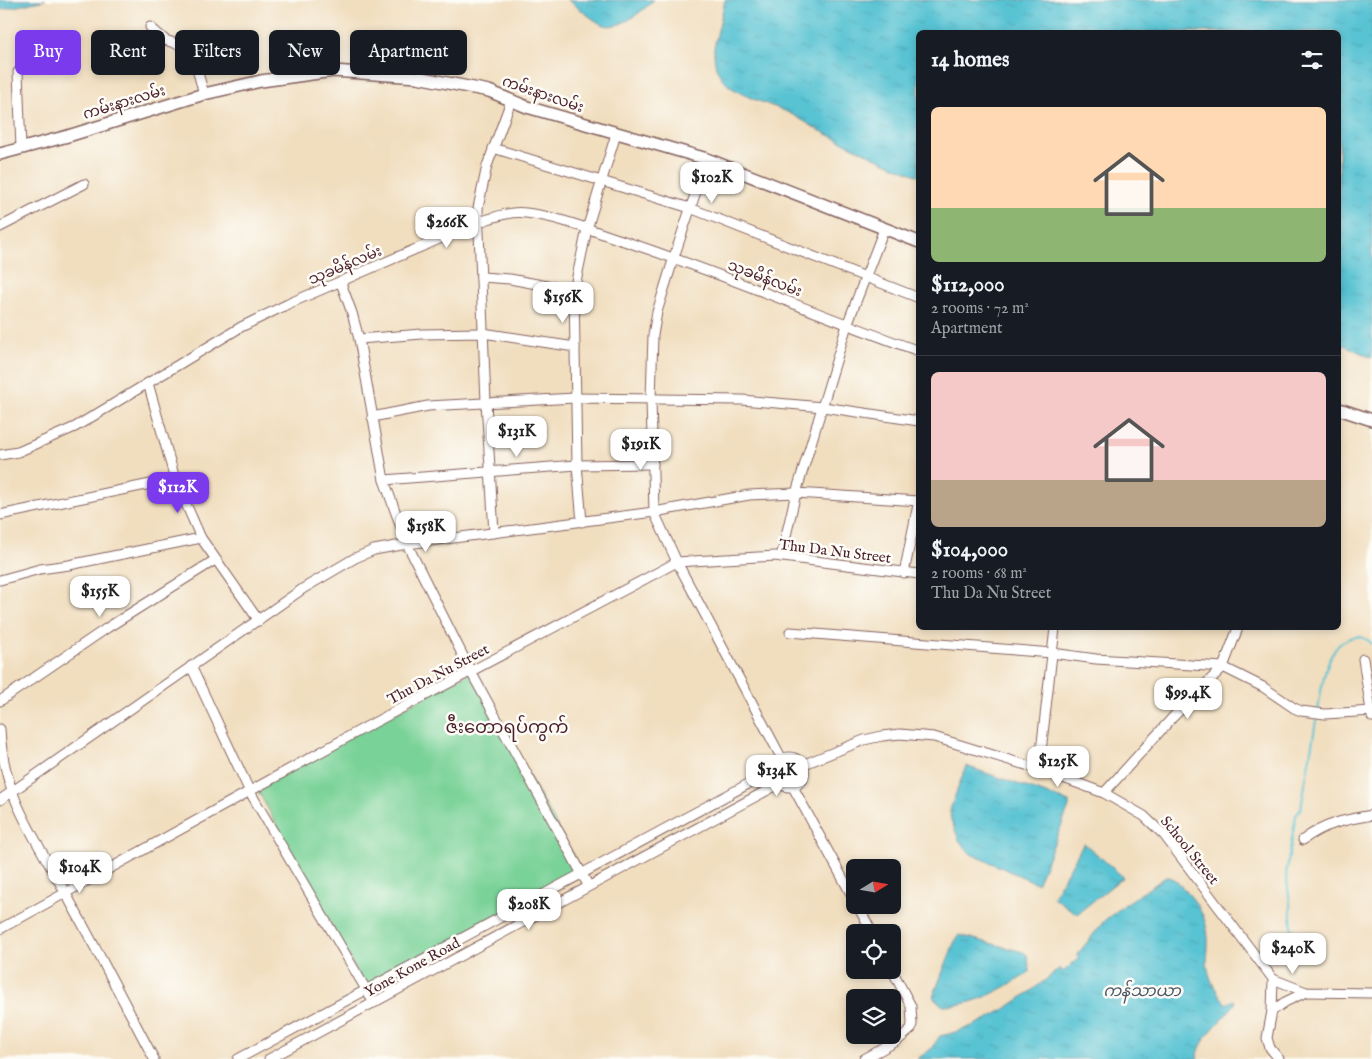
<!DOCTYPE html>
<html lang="en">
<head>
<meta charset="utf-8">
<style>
	:root { --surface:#171b24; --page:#242831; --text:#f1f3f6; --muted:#9ea1a6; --line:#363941; --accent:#7c3aed }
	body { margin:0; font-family:"IM FELL English","Noto Sans Myanmar",serif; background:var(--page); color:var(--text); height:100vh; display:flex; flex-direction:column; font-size:19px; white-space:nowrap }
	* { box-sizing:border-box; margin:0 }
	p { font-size:16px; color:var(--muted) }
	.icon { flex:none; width:28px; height:28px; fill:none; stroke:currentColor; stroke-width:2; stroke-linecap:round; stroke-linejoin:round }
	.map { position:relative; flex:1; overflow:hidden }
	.panel { position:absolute; left:916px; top:30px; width:425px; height:600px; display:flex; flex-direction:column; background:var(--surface); border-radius:8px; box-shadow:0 2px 8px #0003 }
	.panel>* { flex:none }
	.top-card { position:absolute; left:15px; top:30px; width:475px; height:45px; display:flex; gap:10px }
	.needle { width:32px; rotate:79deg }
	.tools { position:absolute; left:846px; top:859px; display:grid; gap:10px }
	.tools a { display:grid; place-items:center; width:55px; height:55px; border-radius:8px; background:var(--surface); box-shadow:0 2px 8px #0003; font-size:25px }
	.price { position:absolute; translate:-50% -42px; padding:0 11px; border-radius:10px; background:#fff; color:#222; font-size:16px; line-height:32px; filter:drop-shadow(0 1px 2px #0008) }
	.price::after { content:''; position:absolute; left:50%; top:30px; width:15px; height:11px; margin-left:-8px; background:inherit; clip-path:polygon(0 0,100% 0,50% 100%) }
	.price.selected { background:var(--accent); color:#fff }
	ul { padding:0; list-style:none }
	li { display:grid; align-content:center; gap:10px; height:265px; padding:0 15px }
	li+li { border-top:1px solid var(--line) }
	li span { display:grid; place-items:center; height:155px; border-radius:8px; color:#555 }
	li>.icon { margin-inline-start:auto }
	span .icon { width:90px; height:90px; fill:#fffc; stroke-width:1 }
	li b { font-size:21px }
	h2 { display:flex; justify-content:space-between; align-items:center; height:60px; padding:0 15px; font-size:21px }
	.pill { padding:0 18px; border-radius:8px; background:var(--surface); box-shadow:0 2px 8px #0003; font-size:18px; line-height:45px }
	.pill.selected { background:var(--accent); color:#fff }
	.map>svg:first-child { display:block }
	.green { fill:#79d297; stroke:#627861 }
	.water { fill:url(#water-ripples); stroke:#51717f }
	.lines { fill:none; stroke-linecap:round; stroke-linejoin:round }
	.stream { stroke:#58c3d3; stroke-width:2 }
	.minor-casing { stroke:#84625f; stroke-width:11 }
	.major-casing { stroke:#84625f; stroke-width:14 }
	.minor { stroke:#fff; stroke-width:9 }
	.major { stroke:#fff; stroke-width:11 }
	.labels { text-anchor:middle; stroke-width:5; stroke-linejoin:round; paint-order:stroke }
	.street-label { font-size:15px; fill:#4a1f2b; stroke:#fdfcf7 }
	.water-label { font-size:16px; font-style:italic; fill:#4f5866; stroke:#fdfcf7 }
	.quarter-label { font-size:18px; fill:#4a1f2b; stroke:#fdfcf7 }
</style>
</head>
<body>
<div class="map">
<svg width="1372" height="1059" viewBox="0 0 1372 1059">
	<defs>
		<pattern id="water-ripples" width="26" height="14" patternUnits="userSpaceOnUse" patternTransform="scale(1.25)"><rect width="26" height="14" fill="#58c3d3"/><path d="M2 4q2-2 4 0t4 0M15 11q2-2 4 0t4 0" fill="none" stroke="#4ea7b5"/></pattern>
	</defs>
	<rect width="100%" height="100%" fill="#fdfcf7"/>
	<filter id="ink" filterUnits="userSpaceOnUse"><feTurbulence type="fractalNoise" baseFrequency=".02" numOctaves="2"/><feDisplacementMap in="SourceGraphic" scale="10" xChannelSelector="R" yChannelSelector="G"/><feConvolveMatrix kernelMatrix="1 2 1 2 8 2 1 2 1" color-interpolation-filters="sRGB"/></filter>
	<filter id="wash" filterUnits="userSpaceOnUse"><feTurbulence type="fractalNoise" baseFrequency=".0096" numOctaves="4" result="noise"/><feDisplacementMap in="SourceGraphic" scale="20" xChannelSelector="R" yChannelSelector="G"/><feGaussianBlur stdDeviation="1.12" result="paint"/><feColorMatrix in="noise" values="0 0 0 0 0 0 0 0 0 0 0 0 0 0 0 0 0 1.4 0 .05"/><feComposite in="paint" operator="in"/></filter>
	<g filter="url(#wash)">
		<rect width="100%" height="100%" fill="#f1debf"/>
		<path class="green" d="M471,672L583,873L367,990L256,787Z"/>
		<g class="water">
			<path d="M0,0H45L0,10Z"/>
			<path d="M568,0H654C642,11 619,32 601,24C590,18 578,7 568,0Z"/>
			<path d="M725,0H1372V358L1344,345L1339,352V32H919V176C885,163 853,147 821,131C811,126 801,119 791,114C772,104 741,98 726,83C716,73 714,62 714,48Z"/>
			<path d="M966,766L1069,802V807L1038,882L1036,883L971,854L959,840L951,820L950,810Z"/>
			<path d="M1084,843L1123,877L1077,914L1053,897Z"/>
			<path d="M1166,877C1174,877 1179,884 1185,890C1200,906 1209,922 1208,946C1208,953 1206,962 1208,969C1210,982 1218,993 1226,1004L1234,1000L1235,1003C1222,1023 1201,1034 1197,1059H917L930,1050L940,1036C985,1027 1025,997 1060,968L1063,972L1079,958L1077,955L1105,920L1127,903Z"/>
			<path d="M959,935L1023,952L1027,955L1030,971L1026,975C998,991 977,1005 943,1006L933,997L954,943Z"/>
		</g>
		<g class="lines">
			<g class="stream">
				<path d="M1318,711C1320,695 1324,671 1331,656C1339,640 1358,629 1372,644"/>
				<path d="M1271,955L1288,952L1293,942L1290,902L1286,874L1296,815L1301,808L1317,715"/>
			</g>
		</g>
	</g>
	<g filter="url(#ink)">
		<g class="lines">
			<defs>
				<g id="minor">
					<path d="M150,27L165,40L186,47L193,55L204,94"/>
					<path d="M18,72L21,149"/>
					<path d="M493,148L690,208L919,298"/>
					<path d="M707,159L674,257L657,312L653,335L651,399L654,512L677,562L782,759"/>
					<path d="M0,227L84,184"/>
					<path d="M481,277L510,279L574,291"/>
					<path d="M341,283L352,313L359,339L384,480L407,544L471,672L588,885"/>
					<path d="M359,339L422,334L483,333L575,347"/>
					<path d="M148,383L175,479L201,538L259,621"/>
					<path d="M372,417L428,406L575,398L742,400L823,407L919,421"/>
					<path d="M0,455L18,452L75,427L241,327L290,303L479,222C495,217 509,211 526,213C560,217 593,231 624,241C724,274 820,316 919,351"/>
					<path d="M384,480L577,465L653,464"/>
					<path d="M0,515L175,479"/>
					<path d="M582,522L577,465L574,291L587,229L616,134"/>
					<path d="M494,533L486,402L478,208L487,166L511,101"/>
					<path d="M781,557L796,493L847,325L884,229"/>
					<path d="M904,573L919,500"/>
					<path d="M0,580L40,569L69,565L201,538"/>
					<path d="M790,632L1052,653L1096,659L1223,667L1263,687L1294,708L1301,711L1325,714L1372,711"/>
					<path d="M1363,659L1372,717"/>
					<path d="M191,666L250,792L374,1003"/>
					<path d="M0,701L107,628L215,560"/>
					<path d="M0,729C3,797 35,837 66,894C96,948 125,1004 154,1059"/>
					<circle cx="789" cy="772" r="15"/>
					<path d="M802,765L864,740L882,736L900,734L934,737L1039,769L1104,793L1144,816L1164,835L1273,979L1272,1011L1267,1038L1270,1048L1279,1059"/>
					<path d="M1039,769L1055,628"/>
					<path d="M793,787L855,901"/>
					<path d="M1104,793L1173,717L1223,667L1238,628"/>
					<path d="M0,800L304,588L355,558L374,550L407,544L654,512L749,495L796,493L919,501"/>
					<path d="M1303,840C1323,824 1348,819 1372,815"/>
					<path d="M857,905L872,932"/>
					<path d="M0,929L366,727L677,562L775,556L919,574"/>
					<path d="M1273,979L1306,992L1372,993"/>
					<path d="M1272,1011L1285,1002L1306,992"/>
					<path d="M238,1059L774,770"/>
					<path d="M269,1059L779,784"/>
					<path d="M864,1059L897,1041L911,1029L912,1024L911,1006L892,970"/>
				</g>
				<g id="major">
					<path d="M0,154L68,136L204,94L261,81L333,71L417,77L489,91L527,107L707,159L919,242"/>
					<path d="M1339,409L1372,420"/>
				</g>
			</defs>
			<use href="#minor" class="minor-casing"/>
			<use href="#major" class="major-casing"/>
			<use href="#minor" class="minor"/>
			<use href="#major" class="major"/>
		</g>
	</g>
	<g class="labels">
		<g class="street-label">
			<text transform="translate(543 94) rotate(19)" y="5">ကမ်းနားလမ်း</text>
			<text transform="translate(124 102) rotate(-17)" y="5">ကမ်းနားလမ်း</text>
			<text transform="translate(345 265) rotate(-23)" y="5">သုခမိန်လမ်း</text>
			<text transform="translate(765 278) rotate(21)" y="5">သုခမိန်လမ်း</text>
			<text transform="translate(835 551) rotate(7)" y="5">Thu Da Nu Street</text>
			<text transform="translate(438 674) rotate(-28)" y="5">Thu Da Nu Street</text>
			<text transform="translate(1190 850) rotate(51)" y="5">School Street</text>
			<text transform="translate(412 967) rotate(-29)" y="5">Yone Kone Road</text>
		</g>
		<g class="water-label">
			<text x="1142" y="996">ကန်သာယာ</text>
		</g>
		<g class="quarter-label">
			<text x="507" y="733">ဇီးတောရပ်ကွက်</text>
		</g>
	</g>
</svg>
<div class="tools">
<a><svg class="needle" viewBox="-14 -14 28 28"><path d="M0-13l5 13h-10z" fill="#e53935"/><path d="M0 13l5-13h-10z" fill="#9ea1a6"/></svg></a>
<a><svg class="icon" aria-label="locate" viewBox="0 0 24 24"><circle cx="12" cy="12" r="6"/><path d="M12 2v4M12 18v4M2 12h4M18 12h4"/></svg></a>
<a><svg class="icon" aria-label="layers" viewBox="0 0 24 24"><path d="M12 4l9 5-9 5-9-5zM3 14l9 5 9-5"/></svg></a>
</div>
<b class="price" style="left:712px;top:204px">$102K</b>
<b class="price" style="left:447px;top:249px">$266K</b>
<b class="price" style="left:563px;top:324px">$156K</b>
<b class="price" style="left:517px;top:458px">$131K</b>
<b class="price" style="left:641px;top:471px">$191K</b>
<b class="price selected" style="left:178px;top:514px">$112K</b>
<b class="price" style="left:426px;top:553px">$158K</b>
<b class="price" style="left:100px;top:618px">$155K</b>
<b class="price" style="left:1188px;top:720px">$99.4K</b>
<b class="price" style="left:1058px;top:788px">$125K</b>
<b class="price" style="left:777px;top:797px">$134K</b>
<b class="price" style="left:80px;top:894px">$104K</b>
<b class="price" style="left:529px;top:931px">$208K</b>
<b class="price" style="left:1293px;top:975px">$240K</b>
<div class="top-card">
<a class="pill selected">Buy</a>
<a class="pill">Rent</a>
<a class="pill">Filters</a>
<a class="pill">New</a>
<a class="pill">Apartment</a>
</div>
<section class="panel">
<h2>14 homes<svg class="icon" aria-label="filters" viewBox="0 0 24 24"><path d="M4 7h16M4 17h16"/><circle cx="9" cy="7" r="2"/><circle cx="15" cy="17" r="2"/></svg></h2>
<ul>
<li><span style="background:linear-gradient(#ffd9b3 65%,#8fb573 0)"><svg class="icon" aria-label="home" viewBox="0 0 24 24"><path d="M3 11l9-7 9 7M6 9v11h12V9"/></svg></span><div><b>$112,000</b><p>2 rooms · 72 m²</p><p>Apartment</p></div></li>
<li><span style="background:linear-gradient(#f6c9c9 70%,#b9a48a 0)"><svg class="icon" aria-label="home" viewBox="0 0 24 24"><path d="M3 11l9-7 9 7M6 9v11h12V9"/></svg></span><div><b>$104,000</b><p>2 rooms · 68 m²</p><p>Thu Da Nu Street</p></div></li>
</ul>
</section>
</div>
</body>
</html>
